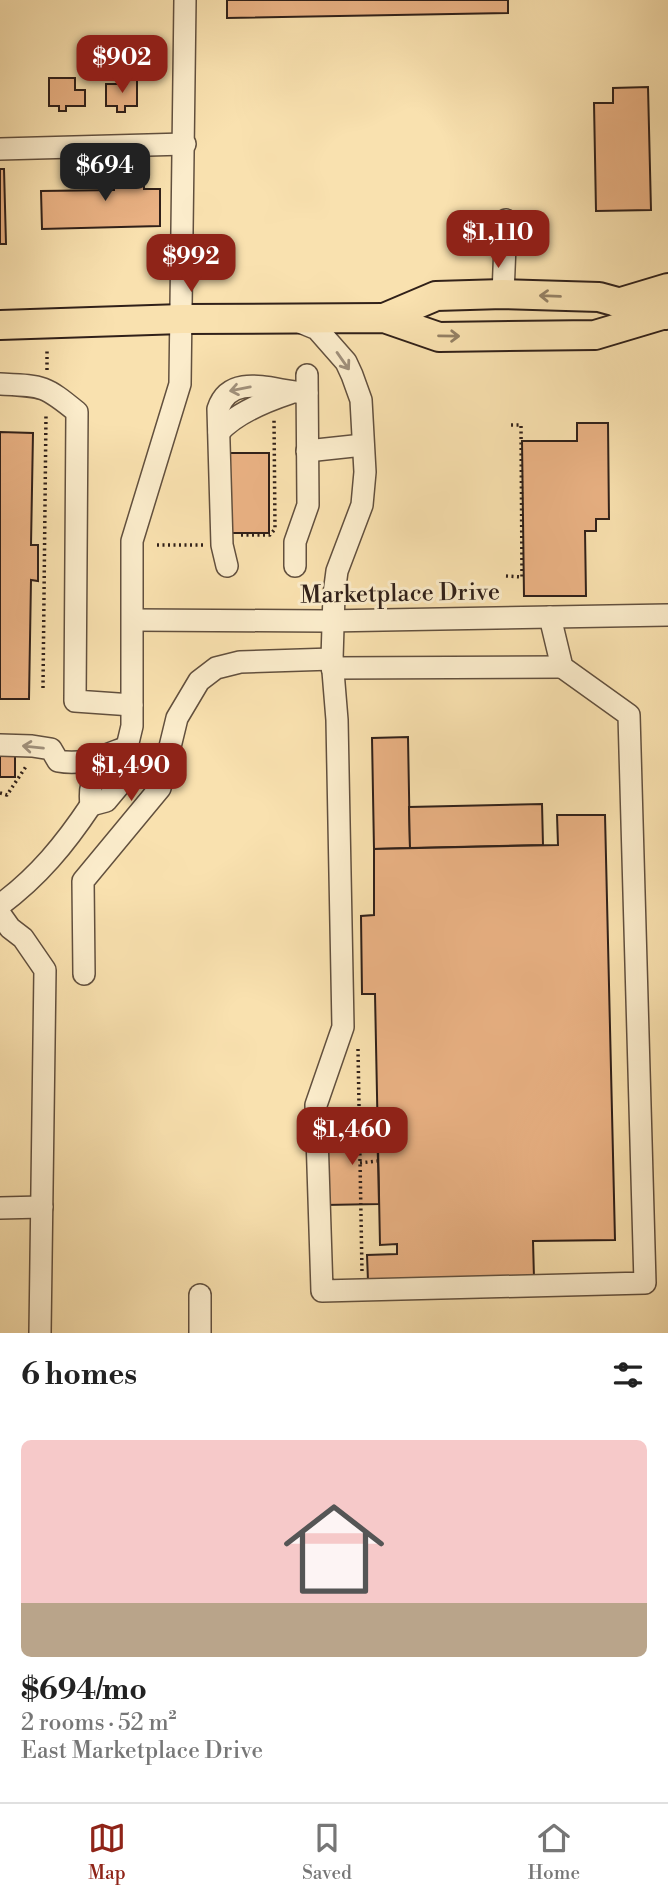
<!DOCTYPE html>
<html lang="en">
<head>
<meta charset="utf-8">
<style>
	:root { --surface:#fff; --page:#f2f2f2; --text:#222; --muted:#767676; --line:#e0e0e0; --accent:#8f2418 }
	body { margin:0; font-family:"Libre Bodoni",serif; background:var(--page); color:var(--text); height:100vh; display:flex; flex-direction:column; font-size:26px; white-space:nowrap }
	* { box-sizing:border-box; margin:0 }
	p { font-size:23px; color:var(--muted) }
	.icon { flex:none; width:38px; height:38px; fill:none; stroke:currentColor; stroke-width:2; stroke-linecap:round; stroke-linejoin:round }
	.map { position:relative; height:1333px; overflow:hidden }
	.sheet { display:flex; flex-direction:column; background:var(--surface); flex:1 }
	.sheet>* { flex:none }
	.price { position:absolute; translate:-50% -60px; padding:0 16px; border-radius:14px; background:var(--accent); color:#fff; font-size:23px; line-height:46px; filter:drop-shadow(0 2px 4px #0008) }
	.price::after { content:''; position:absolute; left:50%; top:42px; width:21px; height:16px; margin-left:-10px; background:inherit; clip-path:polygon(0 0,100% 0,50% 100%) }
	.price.on { background:#222; color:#fff }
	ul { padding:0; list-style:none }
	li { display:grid; align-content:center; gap:14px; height:371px; padding:0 21px }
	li+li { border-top:2px solid var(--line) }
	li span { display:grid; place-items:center; height:217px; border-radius:10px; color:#555 }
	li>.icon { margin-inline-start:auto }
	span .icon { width:126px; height:126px; fill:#fffc; stroke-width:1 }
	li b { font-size:30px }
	h2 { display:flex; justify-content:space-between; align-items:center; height:84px; padding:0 21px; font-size:30px }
	.menu { display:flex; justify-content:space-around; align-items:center; height:98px; border-top:2px solid var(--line); background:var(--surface); font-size:19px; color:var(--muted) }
	.menu a { display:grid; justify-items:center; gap:4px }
	.menu .on { color:var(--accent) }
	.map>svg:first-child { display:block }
	.building { fill:#eab284; stroke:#302019; stroke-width:2 }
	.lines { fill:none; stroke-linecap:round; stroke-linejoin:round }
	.minor-casing { stroke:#62503e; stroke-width:24 }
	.major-casing { stroke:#302019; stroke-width:32 }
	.path { stroke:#302019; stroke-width:3.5; stroke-dasharray:2 3.5; stroke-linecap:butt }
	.minor { stroke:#fbeccb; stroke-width:21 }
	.major { stroke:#f9e1af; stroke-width:28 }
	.oneway { stroke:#948064 }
	.oneway2 { stroke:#a0907b }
	.labels { text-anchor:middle; stroke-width:6; stroke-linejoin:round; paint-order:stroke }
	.street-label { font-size:24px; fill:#302019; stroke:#fbeccb }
</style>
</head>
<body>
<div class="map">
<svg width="668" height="1333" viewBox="0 0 668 1333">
	<rect width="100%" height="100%" fill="#f9e1af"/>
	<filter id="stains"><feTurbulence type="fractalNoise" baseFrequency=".00286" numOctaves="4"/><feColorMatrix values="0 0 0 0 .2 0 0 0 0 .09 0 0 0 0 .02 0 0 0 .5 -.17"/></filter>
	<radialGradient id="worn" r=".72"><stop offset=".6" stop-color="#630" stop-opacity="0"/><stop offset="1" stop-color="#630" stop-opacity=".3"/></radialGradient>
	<g class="building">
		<path d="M227,0H508V13L227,18Z"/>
		<path d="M82,47H94L95,69H82Z"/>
		<path d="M49,78H75V90H85V106H66V111H59V106H49Z"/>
		<path d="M127,80H137V106H125V112H117V106H106V84H127Z"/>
		<path d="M648,87L651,210L596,211L594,103H613V88Z"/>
		<path d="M143,158L144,189H160V226L42,229L41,191L114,190L113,159Z"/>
		<path d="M0,169H4L6,244H0Z"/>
		<path d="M577,423H608L609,519H596V531H585L586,596H524L522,441H577Z"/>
		<path d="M0,432L33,433L31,545H38V581L31,580L29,699H0Z"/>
		<path d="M224,453H269V533H227Z"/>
		<path d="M408,737L410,848L374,849L372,738Z"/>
		<rect x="0" y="755" width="15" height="22"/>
		<path d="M542,804L543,845L410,848L409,807Z"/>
		<path d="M557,815H605L615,1240L533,1241L534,1278L368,1281L367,1255L397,1254V1244L380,1245L375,994H362L361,916L374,915V849L558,845Z"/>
		<path d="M362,1121H377L379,1204L325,1205L323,1134L363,1133Z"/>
	</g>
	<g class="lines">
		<defs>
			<g id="minor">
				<path d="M0,149L185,144"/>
				<path d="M503,294L506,220"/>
				<path d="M295,320L317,329L346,362L352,375L361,400L365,472L362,505L337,571L334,594L332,659L337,720L343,1027L316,1105L322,1291L645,1283L629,715L562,667L550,617"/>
				<path d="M0,384C43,386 44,385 77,412L75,701L132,705"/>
				<path d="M219,432C236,413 266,401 290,393"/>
				<path d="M307,451L363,445"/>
				<path d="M227,566L222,545L218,409C231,370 277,393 307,393"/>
				<path d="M295,566V542L308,505L307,375"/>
				<path d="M134,620L327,621L668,615"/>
				<path d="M332,668L562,667"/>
				<path d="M0,745L32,746L51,749L58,761C84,766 103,756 127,747"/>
				<path d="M91,805L106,801L121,783L119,765L127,747L132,726V541L180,384L185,0"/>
				<path d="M91,805C88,780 95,772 119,765"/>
				<path d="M0,905C38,877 65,844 91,805"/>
				<path d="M0,914L10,928L23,938L45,970L40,1333"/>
				<path d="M84,974L83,881L160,788L177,718L199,681L216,668L240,662L332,659"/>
				<path d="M0,1208L42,1207"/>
				<path d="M200,1333V1295"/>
			</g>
			<g id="major">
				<path d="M618,303L668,288"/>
				<path d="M384,318L436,296L503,294L599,297L665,315"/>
				<path d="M0,325L182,319L384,318L439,337L595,335L662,315"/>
			</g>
		</defs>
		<use href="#minor" class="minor-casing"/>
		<use href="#major" class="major-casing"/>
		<g class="path">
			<path d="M47,370V348"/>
			<path d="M241,535H270L275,529L274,419"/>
			<path d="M157,545H203"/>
			<path d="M506,576L522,577L521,425H511"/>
			<path d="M43,688L46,414"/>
			<path d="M0,793L7,795L27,765"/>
			<path d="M358,1049L362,1272"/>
			<path d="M360,1163L377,1161"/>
		</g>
		<use href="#minor" class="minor"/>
		<use href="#major" class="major"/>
	</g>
	<defs><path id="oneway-shaft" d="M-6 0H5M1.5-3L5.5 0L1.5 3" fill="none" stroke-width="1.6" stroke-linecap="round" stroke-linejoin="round" transform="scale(1.75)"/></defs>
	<g class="oneway">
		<use href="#oneway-shaft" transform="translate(550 296) rotate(-178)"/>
		<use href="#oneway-shaft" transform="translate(449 336) rotate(1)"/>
	</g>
	<g class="oneway2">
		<use href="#oneway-shaft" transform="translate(343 361) rotate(55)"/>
		<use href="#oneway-shaft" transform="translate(240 389) rotate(169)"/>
		<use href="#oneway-shaft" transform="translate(33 747) rotate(-174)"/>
	</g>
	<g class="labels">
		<g class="street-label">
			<text transform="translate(400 593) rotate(-1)" y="8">Marketplace Drive</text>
		</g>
	</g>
	<rect width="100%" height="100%" filter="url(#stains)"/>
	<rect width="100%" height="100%" fill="url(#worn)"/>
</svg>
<b class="price" style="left:122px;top:95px">$902</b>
<b class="price on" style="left:105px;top:203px">$694</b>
<b class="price" style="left:498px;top:270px">$1,110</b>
<b class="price" style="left:191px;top:294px">$992</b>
<b class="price" style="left:131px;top:803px">$1,490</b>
<b class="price" style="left:352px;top:1167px">$1,460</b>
</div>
<section class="sheet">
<h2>6 homes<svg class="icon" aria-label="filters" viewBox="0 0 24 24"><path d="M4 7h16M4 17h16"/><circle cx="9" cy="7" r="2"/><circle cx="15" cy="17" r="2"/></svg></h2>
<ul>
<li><span style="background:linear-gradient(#f6c9c9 75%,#b9a48a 0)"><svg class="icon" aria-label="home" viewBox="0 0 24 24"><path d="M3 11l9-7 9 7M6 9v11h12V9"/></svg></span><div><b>$694/mo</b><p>2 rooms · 52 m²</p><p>East Marketplace Drive</p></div></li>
</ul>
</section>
<nav class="menu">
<a class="on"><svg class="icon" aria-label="map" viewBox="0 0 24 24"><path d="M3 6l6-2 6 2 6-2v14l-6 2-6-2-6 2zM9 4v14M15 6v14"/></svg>Map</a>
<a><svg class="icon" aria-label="saved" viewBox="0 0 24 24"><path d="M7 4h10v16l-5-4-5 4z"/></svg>Saved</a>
<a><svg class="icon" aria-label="home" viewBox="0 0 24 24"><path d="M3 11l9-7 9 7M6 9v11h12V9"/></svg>Home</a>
</nav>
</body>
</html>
